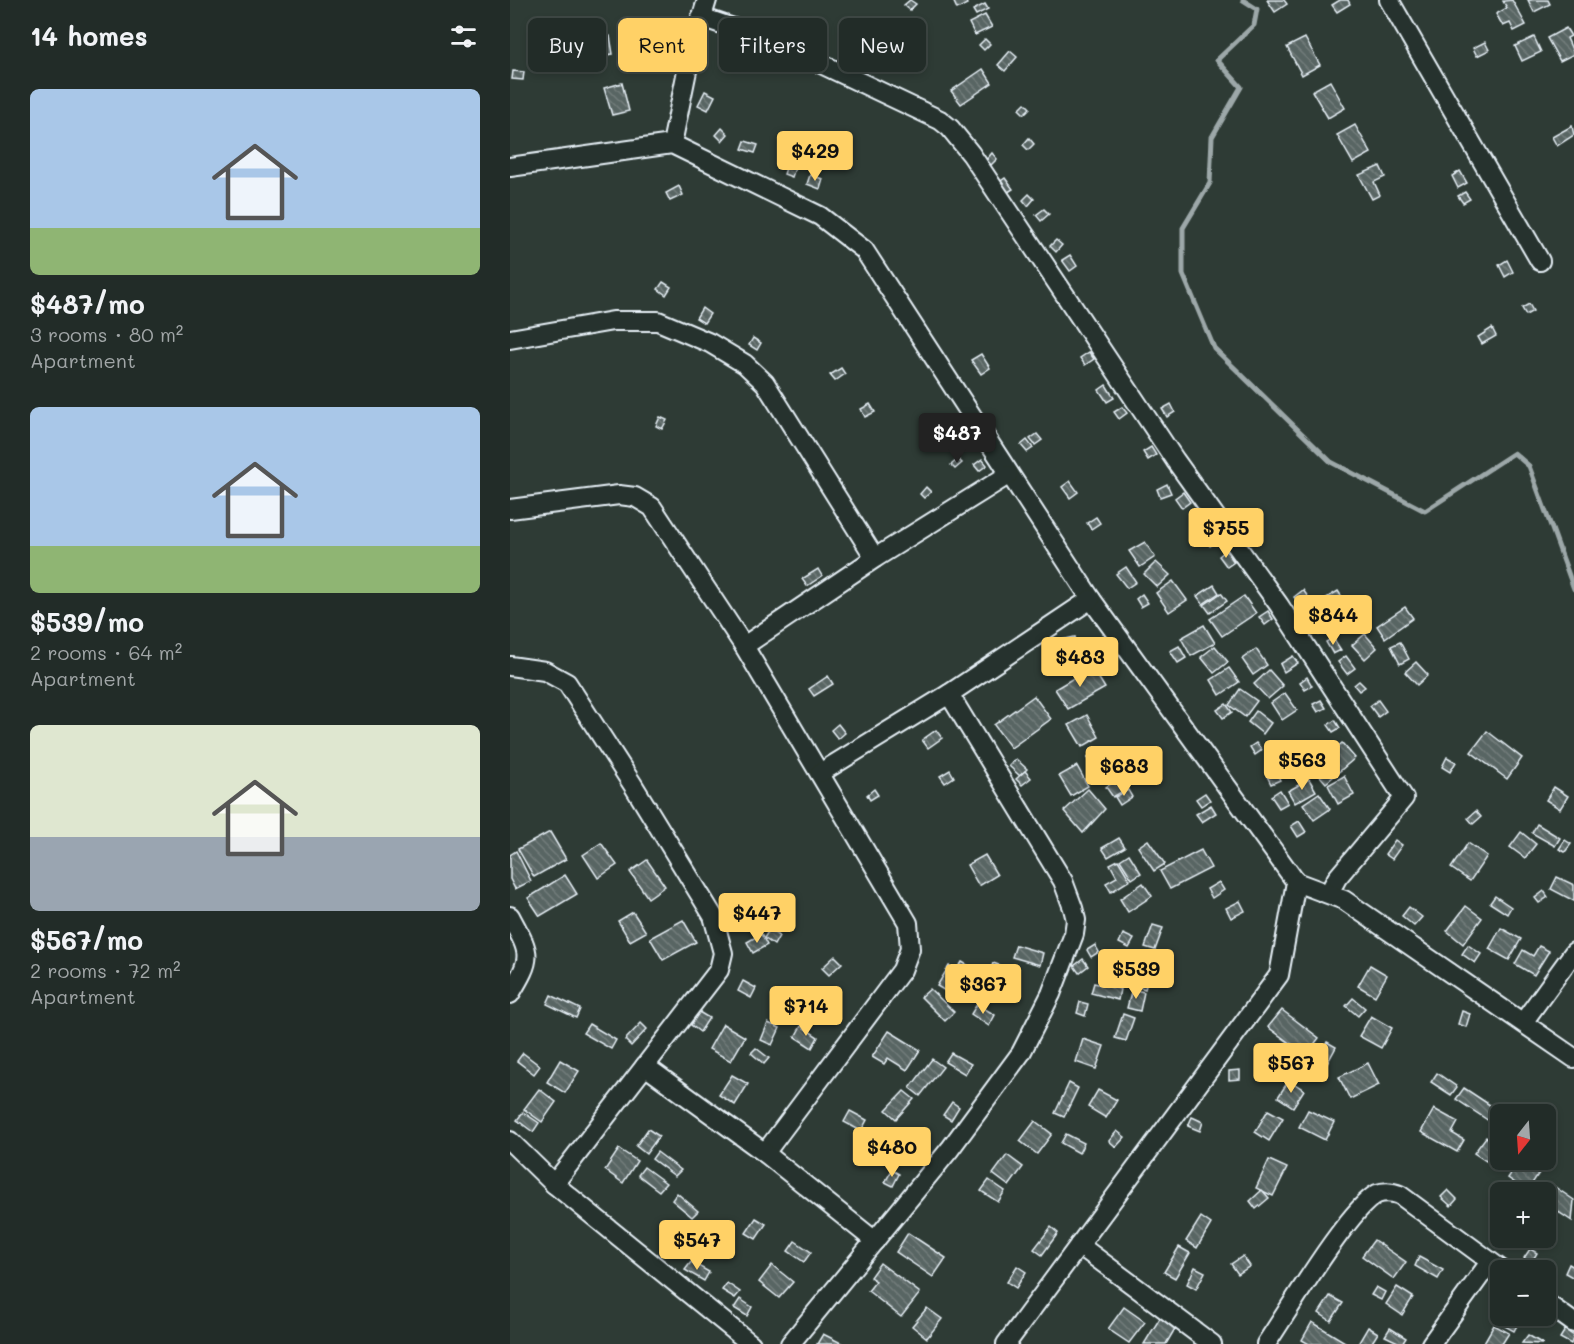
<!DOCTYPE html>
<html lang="en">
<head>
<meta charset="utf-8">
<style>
	:root { --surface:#222c28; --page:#2e3834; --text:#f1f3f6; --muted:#a2a7a8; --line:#3f4845; --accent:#ffd166 }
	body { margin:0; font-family:Mali,sans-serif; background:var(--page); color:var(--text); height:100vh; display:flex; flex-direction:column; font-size:22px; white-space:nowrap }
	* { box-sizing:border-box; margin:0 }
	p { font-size:20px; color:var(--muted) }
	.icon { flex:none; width:33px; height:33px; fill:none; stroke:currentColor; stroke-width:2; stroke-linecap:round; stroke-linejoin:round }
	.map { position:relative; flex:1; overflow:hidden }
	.sheet { display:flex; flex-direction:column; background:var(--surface); width:510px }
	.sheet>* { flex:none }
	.banner { position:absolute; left:18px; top:18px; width:570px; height:54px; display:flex; gap:12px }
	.needle { width:39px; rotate:197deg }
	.controls { position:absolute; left:980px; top:1104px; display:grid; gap:12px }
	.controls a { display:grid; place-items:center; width:66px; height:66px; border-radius:9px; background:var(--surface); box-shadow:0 3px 9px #0003,0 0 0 2px var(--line); font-size:30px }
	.price { position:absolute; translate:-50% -51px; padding:0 14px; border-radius:6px; background:var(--accent); color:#111; font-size:20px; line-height:39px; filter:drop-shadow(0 2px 3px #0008) }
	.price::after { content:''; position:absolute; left:50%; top:36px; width:18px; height:14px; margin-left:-9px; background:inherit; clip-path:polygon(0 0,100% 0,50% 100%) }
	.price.current { background:#222; color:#fff }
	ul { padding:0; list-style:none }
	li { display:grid; align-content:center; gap:12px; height:318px; padding:0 30px }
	li span { display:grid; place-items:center; height:186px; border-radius:9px; color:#555 }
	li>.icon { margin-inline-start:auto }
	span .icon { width:108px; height:108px; fill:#fffc; stroke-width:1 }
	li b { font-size:26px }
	h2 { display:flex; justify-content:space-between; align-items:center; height:72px; padding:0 30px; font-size:26px }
	.tag { padding:0 21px; border-radius:9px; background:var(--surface); box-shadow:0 3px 9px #0003,0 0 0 2px var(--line); font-size:21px; line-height:54px }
	.tag.current { background:var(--accent); color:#111 }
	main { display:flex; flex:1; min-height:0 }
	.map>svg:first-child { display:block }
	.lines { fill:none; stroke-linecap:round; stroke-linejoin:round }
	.stream { stroke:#9da8a9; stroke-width:5 }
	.building { fill:url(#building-back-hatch); stroke:#e8f1f8; stroke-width:1.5 }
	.minor-casing { stroke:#e8f1f8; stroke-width:22 }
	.minor { stroke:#26332d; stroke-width:18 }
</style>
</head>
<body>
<main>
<section class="sheet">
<h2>14 homes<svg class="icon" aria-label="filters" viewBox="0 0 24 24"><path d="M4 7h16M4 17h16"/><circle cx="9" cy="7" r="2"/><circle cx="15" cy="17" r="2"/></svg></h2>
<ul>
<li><span style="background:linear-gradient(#a9c7e8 75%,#8fb573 0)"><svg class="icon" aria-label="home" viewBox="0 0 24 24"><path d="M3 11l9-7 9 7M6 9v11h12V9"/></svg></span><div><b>$487/mo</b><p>3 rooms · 80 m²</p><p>Apartment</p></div></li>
<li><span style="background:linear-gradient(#a9c7e8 75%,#8fb573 0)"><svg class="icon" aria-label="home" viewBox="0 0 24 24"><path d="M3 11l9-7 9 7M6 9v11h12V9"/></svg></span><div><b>$539/mo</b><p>2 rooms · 64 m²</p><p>Apartment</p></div></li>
<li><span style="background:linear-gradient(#dfe7d0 60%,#9aa5b1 0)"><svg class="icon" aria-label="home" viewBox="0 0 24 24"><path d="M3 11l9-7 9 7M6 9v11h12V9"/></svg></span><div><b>$567/mo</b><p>2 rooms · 72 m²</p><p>Apartment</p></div></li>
</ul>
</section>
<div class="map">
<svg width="1064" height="1344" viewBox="0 0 1064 1344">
	<defs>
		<pattern id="building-back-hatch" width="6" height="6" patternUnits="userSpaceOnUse" patternTransform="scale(1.5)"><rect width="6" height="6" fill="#596563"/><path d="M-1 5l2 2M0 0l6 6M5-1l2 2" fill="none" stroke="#717c7a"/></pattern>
	</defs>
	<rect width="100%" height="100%" fill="#2e3b35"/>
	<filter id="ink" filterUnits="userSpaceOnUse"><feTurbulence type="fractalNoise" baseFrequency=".0167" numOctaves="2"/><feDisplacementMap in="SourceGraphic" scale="12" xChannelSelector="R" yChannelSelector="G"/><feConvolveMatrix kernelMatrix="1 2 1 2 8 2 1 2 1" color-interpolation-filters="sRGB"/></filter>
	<g filter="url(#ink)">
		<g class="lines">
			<path class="stream" d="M733,0L747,9L744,25L707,60L731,87L702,137L700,183L673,228V274L704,348L821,462L915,511L1004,453L1019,466L1064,589"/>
		</g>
		<g class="building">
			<path d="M400,0L406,4L400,10L394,5Z"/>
			<path d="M443,0H455L457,4L447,9Z"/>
			<path d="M757,0H774L777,4L765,12Z"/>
			<path d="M830,0H838L840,4L827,12L822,5Z"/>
			<path d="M1002,0L1016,25L1004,31L1000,23L993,26L986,14L997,8L993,1Z"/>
			<path d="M1018,0H1038L1040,4L1024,12Z"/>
			<path d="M475,4L478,9L466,15L463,10Z"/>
			<path d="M475,15L482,27L465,35L459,23Z"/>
			<path d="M1056,28L1061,36L1057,38L1064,54L1050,61L1037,38Z"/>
			<path d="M100,36L103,54L87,56L84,38Z"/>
			<path d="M1024,37L1031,52L1012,61L1005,46Z"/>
			<path d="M139,38L148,39L147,47L138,46Z"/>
			<path d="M795,38L810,65L792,75L777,47Z"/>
			<path d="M475,39L480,44L474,50L469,45Z"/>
			<path d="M235,42L243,44L240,54L232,52Z"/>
			<path d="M975,42L979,50L967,56L963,48Z"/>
			<path d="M500,51L507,57L495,71L488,65Z"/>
			<path d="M473,69L482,83L451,104L441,91Z"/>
			<path d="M3,71L14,72L13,80L2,79Z"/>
			<path d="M820,81L835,108L818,118L802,91Z"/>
			<path d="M112,83L119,111L102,115L94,88Z"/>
			<path d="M195,91L205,96L198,110L188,105Z"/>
			<path d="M515,103L520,108L514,114L509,109Z"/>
			<path d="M845,125L861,153L843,163L827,135Z"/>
			<path d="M1062,126L1064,135L1047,146L1042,137Z"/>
			<path d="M212,128L218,134L212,141L206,135Z"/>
			<path d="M519,138L524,144L518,150L513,145Z"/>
			<path d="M235,141L248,145L245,153L232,149Z"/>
			<path d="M482,153L487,159L481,165L476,160Z"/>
			<path d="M277,165L285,168L282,177L274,174Z"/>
			<path d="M870,166L875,177L864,182L870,195L862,199L849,175Z"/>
			<path d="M950,171L957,183L948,188L942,176Z"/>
			<path d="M300,175L313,179L310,189L297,184Z"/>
			<path d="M495,178L503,189L495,194L488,183Z"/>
			<path d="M169,186L173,195L160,201L156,193Z"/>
			<path d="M955,192L960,199L953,203L948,196Z"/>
			<path d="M519,194L524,199L518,206L513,200Z"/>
			<path d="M534,209L539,214L531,221L526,215Z"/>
			<path d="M546,240L552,245L546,252L540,246Z"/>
			<path d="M560,255L567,266L560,271L552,260Z"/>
			<path d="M997,260L1003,272L995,277L989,265Z"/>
			<path d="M153,282L161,287L156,295L148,289Z"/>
			<path d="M1019,304L1023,311L1016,315L1012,308Z"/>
			<path d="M192,308L200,314L194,323L186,318Z"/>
			<path d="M982,328L986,336L972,344L968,337Z"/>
			<path d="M243,338L251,343L247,350L239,345Z"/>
			<path d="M579,352L584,359L575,365L570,358Z"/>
			<path d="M471,354L480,368L471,374L461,360Z"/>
			<path d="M331,368L335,374L325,381L320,375Z"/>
			<path d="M596,385L604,398L597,402L589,390Z"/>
			<path d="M360,404L365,412L355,417L351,409Z"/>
			<path d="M661,404L665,412L657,417L652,409Z"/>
			<path d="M612,407L617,413L609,419L604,412Z"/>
			<path d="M150,417L157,420L152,429L146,426Z"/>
			<path d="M527,434L532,440L525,445L520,439Z"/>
			<path d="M517,440L523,448L517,452L511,445Z"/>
			<path d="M641,447L646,455L638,460L633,452Z"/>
			<path d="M448,459L452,463L445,469L441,465Z"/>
			<path d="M472,459L477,465L469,471L464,465Z"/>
			<path d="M560,481L568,492L560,498L552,487Z"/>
			<path d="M657,484L661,493L650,497L647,489Z"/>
			<path d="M416,487L421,492L414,498L410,494Z"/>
			<path d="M673,492L680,502L672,508L665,498Z"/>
			<path d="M586,517L590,523L581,529L577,523Z"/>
			<path d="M694,521L698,526L690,532L686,527Z"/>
			<path d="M700,529L708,541L700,546L692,534Z"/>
			<path d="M635,542L645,557L630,567L619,551Z"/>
			<path d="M716,550L724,562L717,567L709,556Z"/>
			<path d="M646,562L660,575L647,587L634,574Z"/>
			<path d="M616,567L626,582L617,588L606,574Z"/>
			<path d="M308,569L312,576L297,586L292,579Z"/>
			<path d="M663,581L677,600L659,612L646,593Z"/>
			<path d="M704,585L709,593L693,604L687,596Z"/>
			<path d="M793,590L798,597L790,604L784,597Z"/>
			<path d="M828,591L840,609L817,623L805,605Z"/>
			<path d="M711,593L717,601L700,613L694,605Z"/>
			<path d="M632,594L638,603L631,607L626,599Z"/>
			<path d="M734,596L746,613L712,636L700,619Z"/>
			<path d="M895,607L903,618L875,638L867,626Z"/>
			<path d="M758,611L763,619L755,625L749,617Z"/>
			<path d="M807,617L816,629L809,635L799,622Z"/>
			<path d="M694,625L705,643L681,656L671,638Z"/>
			<path d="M855,634L867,648L855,659L842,645Z"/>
			<path d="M565,637L567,647L553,649L551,640Z"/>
			<path d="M823,638L831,650L823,654L816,642Z"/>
			<path d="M890,642L899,659L890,664L881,646Z"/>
			<path d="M669,646L676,658L668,663L660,651Z"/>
			<path d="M705,646L718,662L704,673L691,657Z"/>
			<path d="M746,649L757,665L743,675L732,659Z"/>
			<path d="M783,656L788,663L774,672L770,664Z"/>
			<path d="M836,656L845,668L837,674L828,662Z"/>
			<path d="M906,662L918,675L907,685L895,672Z"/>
			<path d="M582,667L595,688L558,709L545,689Z"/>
			<path d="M719,668L729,682L710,695L701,680Z"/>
			<path d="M759,670L773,686L758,699L744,684Z"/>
			<path d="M318,676L323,684L304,696L299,689Z"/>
			<path d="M797,677L802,686L795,690L790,682Z"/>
			<path d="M849,681L855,687L849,691L844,685Z"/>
			<path d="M730,689L747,701L735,717L719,705Z"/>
			<path d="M775,693L787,710L772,720L761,703Z"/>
			<path d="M524,696L541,719L501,748L484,725Z"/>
			<path d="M811,700L816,708L808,712L803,704Z"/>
			<path d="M868,700L876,711L868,717L860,706Z"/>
			<path d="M716,704L722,712L713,718L707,710Z"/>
			<path d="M746,711L761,723L753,734L738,722Z"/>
			<path d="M577,715L589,737L572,747L559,725Z"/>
			<path d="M825,720L830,728L823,732L818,725Z"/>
			<path d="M328,724L335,733L328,739L321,730Z"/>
			<path d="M426,730L432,738L418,748L412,740Z"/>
			<path d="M977,731L1012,758L997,779L961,752Z"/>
			<path d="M746,743L752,750L745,755L740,747Z"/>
			<path d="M832,743L845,758L816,783L803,768Z"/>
			<path d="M595,748L607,768L589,778L577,758Z"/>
			<path d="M937,757L946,762L940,772L932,767Z"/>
			<path d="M506,759L517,769L510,776L499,766Z"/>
			<path d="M567,766L578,786L561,796L549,776Z"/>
			<path d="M440,770L444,777L435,783L430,776Z"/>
			<path d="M515,771L521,778L512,785L506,779Z"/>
			<path d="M766,771L770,780L761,784L757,776Z"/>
			<path d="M834,776L844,795L828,804L818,785Z"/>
			<path d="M611,777L618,788L603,797L596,787Z"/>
			<path d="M799,779L806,791L785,803L778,791Z"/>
			<path d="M1044,787L1058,796L1050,809L1036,800Z"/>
			<path d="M364,789L368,795L360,800L357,795Z"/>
			<path d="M578,789L595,809L573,833L554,811Z"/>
			<path d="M618,790L622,797L610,805L605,797Z"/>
			<path d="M770,790L778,803L769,808L761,796Z"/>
			<path d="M695,793L700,800L691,806L686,799Z"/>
			<path d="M809,793L820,809L804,820L793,804Z"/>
			<path d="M701,805L706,813L692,822L686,814Z"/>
			<path d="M966,811L971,817L963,824L958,818Z"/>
			<path d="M789,821L796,832L788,837L781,826Z"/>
			<path d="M1027,824L1050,838L1045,846L1022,833Z"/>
			<path d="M40,832L56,859L24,877L8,849Z"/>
			<path d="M1011,832L1026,844L1015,858L1000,847Z"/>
			<path d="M609,838L615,847L598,857L592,848Z"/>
			<path d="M638,840L655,864L644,871L628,847Z"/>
			<path d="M885,840L892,845L882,859L875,854Z"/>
			<path d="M1055,840L1061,844L1055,852L1049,849Z"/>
			<path d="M91,843L107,865L88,878L73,855Z"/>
			<path d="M958,843L977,856L960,881L941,868Z"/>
			<path d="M691,850L701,868L660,889L650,871Z"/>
			<path d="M6,851L21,881L5,889L0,879V855Z"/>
			<path d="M619,854L631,873L622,879L610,860Z"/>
			<path d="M475,855L487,875L469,886L457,865Z"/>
			<path d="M137,860L155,886L138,898L120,872Z"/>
			<path d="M608,860L620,880L601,892L596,883L607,877L600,864Z"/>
			<path d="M55,875L67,894L30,916L18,898Z"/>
			<path d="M1047,877L1064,885V901L1041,889Z"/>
			<path d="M709,882L714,890L702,898L697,889Z"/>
			<path d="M633,883L642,896L618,912L610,899Z"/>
			<path d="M1034,891L1038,897L1029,903L1025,898Z"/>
			<path d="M985,896L1001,907L997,914L980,903Z"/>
			<path d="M730,901L735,911L721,918L716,908Z"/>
			<path d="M956,906L972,918L953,944L937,931Z"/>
			<path d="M899,907L912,917L904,926L892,916Z"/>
			<path d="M123,912L136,932L120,941L108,921Z"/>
			<path d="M173,920L186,942L153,960L140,938Z"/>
			<path d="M643,925L653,928L645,950L635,947Z"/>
			<path d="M991,928L1011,939L999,960L979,949Z"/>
			<path d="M259,930L269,936L264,945L254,938Z"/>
			<path d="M251,934L257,945L243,953L237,942Z"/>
			<path d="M613,934L624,939L619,948L609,943Z"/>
			<path d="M506,945L533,953L530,965L502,957Z"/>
			<path d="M585,945L589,952L581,957L577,950Z"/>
			<path d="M958,945L971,954L965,963L952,954Z"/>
			<path d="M1029,946L1039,951L1024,975L1005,964L1013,950L1023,956Z"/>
			<path d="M325,956L332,963L319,975L312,968Z"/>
			<path d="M573,959L578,966L569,973L564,966Z"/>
			<path d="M452,962L469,972L464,980L447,970Z"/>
			<path d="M483,963L494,967L490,976L480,973Z"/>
			<path d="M631,963L642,966L635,989L623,985Z"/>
			<path d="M860,965L877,975L865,996L848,986Z"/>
			<path d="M439,966L462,981L457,990L443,981L437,992L427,986Z"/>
			<path d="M233,981L246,988L241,998L228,991Z"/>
			<path d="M584,983L610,989L608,1000L581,993Z"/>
			<path d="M420,989L444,1012L435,1021L411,997Z"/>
			<path d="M622,989L634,992L630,1011L617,1008Z"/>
			<path d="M41,995L70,1009L66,1018L37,1004Z"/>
			<path d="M843,998L855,1008L848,1016L836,1006Z"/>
			<path d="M570,1002L578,1004L575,1016L567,1013Z"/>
			<path d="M467,1004L485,1015L479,1026L461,1014Z"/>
			<path d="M772,1010L809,1038L796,1055L758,1027Z"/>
			<path d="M952,1011L960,1014L956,1027L948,1024Z"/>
			<path d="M189,1012L199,1018L190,1032L181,1025Z"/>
			<path d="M613,1014L624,1018L616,1041L605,1038Z"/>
			<path d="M861,1016L882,1028L871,1048L849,1036Z"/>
			<path d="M131,1023L137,1029L121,1046L115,1040Z"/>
			<path d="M258,1023L270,1028L262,1045L251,1040Z"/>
			<path d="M79,1024L106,1040L101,1049L73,1033Z"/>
			<path d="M213,1024L235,1037L221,1061L199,1049Z"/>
			<path d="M291,1026L308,1037L302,1048L285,1037Z"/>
			<path d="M379,1031L410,1050L397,1070L378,1058L374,1064L362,1057Z"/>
			<path d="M573,1039L594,1046L586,1069L566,1062Z"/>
			<path d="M817,1042L826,1047L812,1073L803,1068Z"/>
			<path d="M246,1048L259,1058L254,1064L241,1053Z"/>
			<path d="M13,1053L30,1066L24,1074L7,1061Z"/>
			<path d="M441,1053L461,1064L455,1074L435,1062Z"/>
			<path d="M422,1059L433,1067L410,1096L400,1088Z"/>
			<path d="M50,1060L69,1071L55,1093L37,1082Z"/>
			<path d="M858,1063L869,1085L840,1099L829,1077Z"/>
			<path d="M730,1070V1079L719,1080V1071Z"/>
			<path d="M927,1073L947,1087L941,1095L921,1082Z"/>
			<path d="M222,1075L238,1084L225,1105L209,1095Z"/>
			<path d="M779,1080L794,1090L783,1107L768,1097Z"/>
			<path d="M559,1083L568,1088L554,1117L545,1113Z"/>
			<path d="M954,1088L986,1109L979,1121L946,1099Z"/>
			<path d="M29,1089L46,1102L32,1122L14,1109Z"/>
			<path d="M588,1090L607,1100L596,1118L578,1107Z"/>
			<path d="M394,1091L404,1099L386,1119L376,1110Z"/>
			<path d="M442,1102L449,1107L441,1120L433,1115Z"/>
			<path d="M924,1109L948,1122L942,1133L954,1140L947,1152L911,1132Z"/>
			<path d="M758,1110L773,1118L759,1141L745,1132Z"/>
			<path d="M798,1110L824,1122L815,1140L789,1127Z"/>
			<path d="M340,1111L357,1120L351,1131L334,1122Z"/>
			<path d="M13,1112L29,1123L23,1132L7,1120Z"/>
			<path d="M682,1117L693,1122L690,1131L678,1126Z"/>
			<path d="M525,1121L542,1134L527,1154L510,1141Z"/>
			<path d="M138,1129L149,1136L136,1154L126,1146Z"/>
			<path d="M607,1131L615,1137L606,1147L599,1141Z"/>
			<path d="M556,1134L574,1143L569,1153L551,1143Z"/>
			<path d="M976,1137L987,1145L976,1161L964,1153Z"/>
			<path d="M109,1149L127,1161L113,1183L95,1170Z"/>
			<path d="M147,1152L171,1170L165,1176L142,1159Z"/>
			<path d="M497,1155L513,1167L499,1186L483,1174Z"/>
			<path d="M759,1160L777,1168L763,1196L746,1188Z"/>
			<path d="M1010,1160L1029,1173L1017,1191L998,1178Z"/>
			<path d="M134,1167L156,1183L149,1191L128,1175Z"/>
			<path d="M382,1170L389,1174L383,1186L375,1182Z"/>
			<path d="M479,1180L495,1191L488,1202L471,1191Z"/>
			<path d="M1042,1185L1064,1200L1062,1221L1035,1203V1196Z"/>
			<path d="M752,1190L759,1198L746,1209L740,1201Z"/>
			<path d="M938,1190L947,1199L941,1206L931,1197Z"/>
			<path d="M167,1193L188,1211L182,1217L162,1200Z"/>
			<path d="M691,1217L701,1224L687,1248L676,1241Z"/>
			<path d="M246,1218L256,1224L246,1239L236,1233Z"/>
			<path d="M541,1227L548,1233L532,1255L524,1249Z"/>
			<path d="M398,1233L436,1258L423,1277L386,1252Z"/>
			<path d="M864,1240L896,1262L884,1279L852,1256Z"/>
			<path d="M285,1241L301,1252L294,1262L278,1251Z"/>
			<path d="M669,1247L680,1253L665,1278L654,1272Z"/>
			<path d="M1020,1249L1027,1253L1021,1263L1014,1258Z"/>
			<path d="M733,1256L740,1266L728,1274L721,1264Z"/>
			<path d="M909,1257L933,1270L928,1279L905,1266Z"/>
			<path d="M181,1262L199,1272L194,1281L175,1270Z"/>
			<path d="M370,1263L410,1293L391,1317L358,1291L366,1281L360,1277Z"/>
			<path d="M1059,1264L1064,1267V1278L1055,1273Z"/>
			<path d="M262,1265L283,1282L269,1298L249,1282Z"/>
			<path d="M507,1266L516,1272L506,1288L497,1282Z"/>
			<path d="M685,1267L695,1272L686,1289L677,1284Z"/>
			<path d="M217,1283L230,1292L225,1298L212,1290Z"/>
			<path d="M866,1287L875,1292L871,1300L861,1295Z"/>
			<path d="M887,1287L903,1297L892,1315L876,1304Z"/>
			<path d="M820,1296L833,1303L821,1321L809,1313Z"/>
			<path d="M230,1299L242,1307L237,1316L224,1308Z"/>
			<path d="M614,1307L635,1322L619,1343L598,1329Z"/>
			<path d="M417,1308L432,1319L417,1338L402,1326Z"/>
			<path d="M992,1316H1012L1004,1331L989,1323Z"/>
			<path d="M650,1318L666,1327L656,1344H634Z"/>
			<path d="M802,1322L835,1342L834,1344H799L792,1340Z"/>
			<path d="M984,1325L999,1333L992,1344H973Z"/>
			<path d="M858,1327L868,1333L861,1344H848Z"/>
			<path d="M880,1328L896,1338L892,1344L875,1336Z"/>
			<path d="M1055,1330L1064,1336L1061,1344L1050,1338Z"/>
			<path d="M313,1334L333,1344H307Z"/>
			<path d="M1018,1335L1033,1344L1012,1343Z"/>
		</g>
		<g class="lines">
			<defs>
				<g id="minor">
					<path d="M879,0L1030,261"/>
					<path d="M191,17L267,43L430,120L440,128L461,154L665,460L769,605L894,798L827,878L819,893"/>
					<path d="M162,144L180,56L197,0"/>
					<path d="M0,167L162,144L310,216L354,250L581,599L786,882L769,975L496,1344"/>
					<path d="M0,339L103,321H148L200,343L235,364L255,383L365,558"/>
					<path d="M0,509L109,495L125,497L142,507L234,646L398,923L400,949L392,970L255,1153"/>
					<path d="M234,646L365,558L498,475"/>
					<path d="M0,666L35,671L57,683L123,785L203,916L213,953L209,970L44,1184"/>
					<path d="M310,773L439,694L581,599"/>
					<path d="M786,882L834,900L1064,1058"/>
					<path d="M0,916C21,955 23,956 0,994"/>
					<path d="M1014,1021L1064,952"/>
					<path d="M135,1066L255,1153L365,1241"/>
					<path d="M0,1141L44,1184L241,1344"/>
					<path d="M569,1245L702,1344"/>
					<path d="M1035,1302L1064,1323"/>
					<path d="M280,1344L440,1149L511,1053L541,994L564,934L566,920L563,908L553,881L439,694"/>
					<path d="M756,1344C777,1313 839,1208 867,1194C875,1191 883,1192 890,1195L992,1270"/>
					<path d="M921,1344L980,1262"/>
				</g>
			</defs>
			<use href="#minor" class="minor-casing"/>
			<use href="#minor" class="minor"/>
		</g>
	</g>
</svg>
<div class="controls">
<a><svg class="needle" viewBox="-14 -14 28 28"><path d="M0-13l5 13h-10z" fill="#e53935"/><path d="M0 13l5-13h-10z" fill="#a2a7a8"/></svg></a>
<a>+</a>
<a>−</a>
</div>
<b class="price" style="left:305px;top:182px">$429</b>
<b class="price current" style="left:447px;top:464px">$487</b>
<b class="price" style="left:716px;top:559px">$755</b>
<b class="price" style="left:823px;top:646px">$844</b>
<b class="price" style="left:570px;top:688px">$483</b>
<b class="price" style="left:792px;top:791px">$563</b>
<b class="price" style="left:614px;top:797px">$683</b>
<b class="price" style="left:247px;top:944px">$447</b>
<b class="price" style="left:626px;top:1000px">$539</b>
<b class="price" style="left:473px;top:1015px">$367</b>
<b class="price" style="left:296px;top:1037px">$714</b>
<b class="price" style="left:781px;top:1094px">$567</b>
<b class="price" style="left:382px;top:1178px">$480</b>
<b class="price" style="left:187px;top:1271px">$547</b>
<div class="banner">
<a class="tag">Buy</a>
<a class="tag current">Rent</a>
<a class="tag">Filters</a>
<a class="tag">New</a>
</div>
</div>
</main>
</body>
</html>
